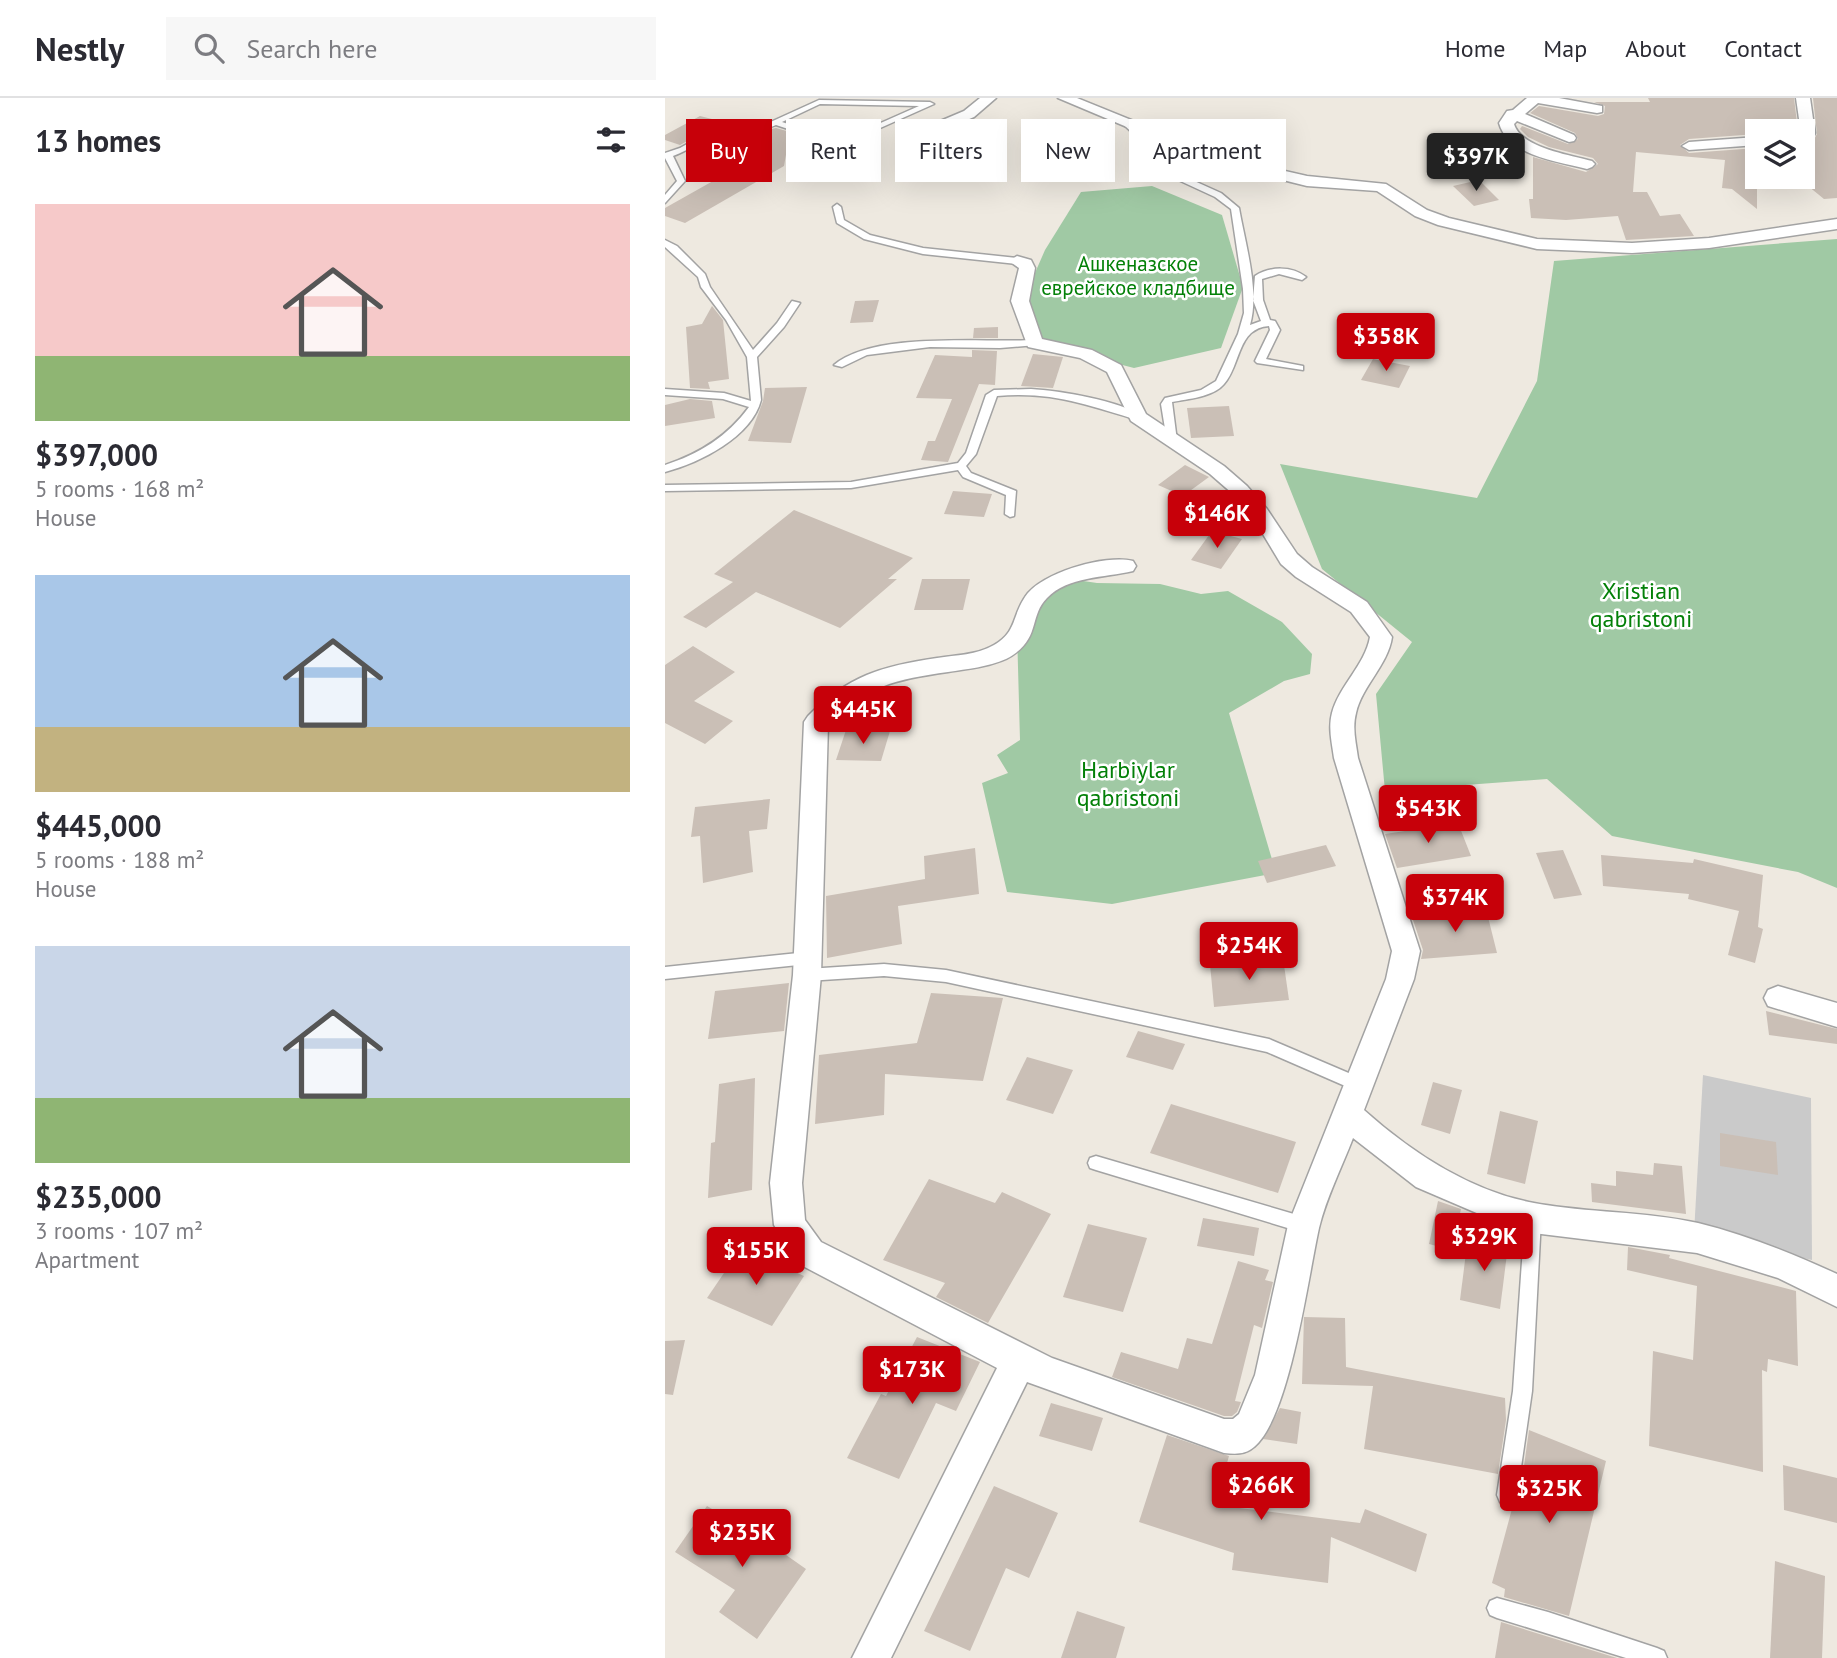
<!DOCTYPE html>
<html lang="en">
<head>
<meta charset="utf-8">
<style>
	:root { --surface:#fff; --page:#f7f7f7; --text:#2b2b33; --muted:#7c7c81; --line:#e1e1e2; --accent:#c70009 }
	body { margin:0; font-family:"PT Sans",sans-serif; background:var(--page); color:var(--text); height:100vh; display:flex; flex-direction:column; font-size:26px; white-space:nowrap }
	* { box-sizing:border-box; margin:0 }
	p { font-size:23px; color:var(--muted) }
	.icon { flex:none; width:38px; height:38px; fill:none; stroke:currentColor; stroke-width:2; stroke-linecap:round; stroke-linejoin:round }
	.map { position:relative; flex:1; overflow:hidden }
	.drawer { display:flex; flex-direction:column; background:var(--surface); width:665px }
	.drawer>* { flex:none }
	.banner { position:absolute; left:21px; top:21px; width:665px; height:63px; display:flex; gap:14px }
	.controls { position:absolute; left:1080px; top:21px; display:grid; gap:14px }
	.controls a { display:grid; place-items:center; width:70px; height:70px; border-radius:0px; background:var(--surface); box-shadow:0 7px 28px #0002; font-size:35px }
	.price { position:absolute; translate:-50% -60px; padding:0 16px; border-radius:7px; background:var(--accent); color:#fff; font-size:23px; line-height:46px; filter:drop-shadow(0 2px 4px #0008) }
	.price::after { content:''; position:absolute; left:50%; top:42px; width:21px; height:16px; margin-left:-10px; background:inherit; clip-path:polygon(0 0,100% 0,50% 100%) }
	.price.selected { background:#222; color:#fff }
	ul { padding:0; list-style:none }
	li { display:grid; align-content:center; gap:14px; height:371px; padding:0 35px }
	li span { display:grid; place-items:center; height:217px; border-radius:0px; color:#555 }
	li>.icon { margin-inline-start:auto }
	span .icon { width:126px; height:126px; fill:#fffc; stroke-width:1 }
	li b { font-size:30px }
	h2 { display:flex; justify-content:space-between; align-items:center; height:84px; padding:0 35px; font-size:30px }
	.tag { padding:0 24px; border-radius:0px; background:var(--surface); box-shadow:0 7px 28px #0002; font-size:24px; line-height:63px }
	.tag.selected { background:var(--accent); color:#fff }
	header { display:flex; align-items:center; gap:42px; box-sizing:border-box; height:98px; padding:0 35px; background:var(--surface); border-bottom:2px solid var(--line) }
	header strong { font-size:33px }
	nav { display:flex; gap:38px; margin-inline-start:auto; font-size:24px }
	.search { width:490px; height:63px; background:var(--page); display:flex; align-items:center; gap:18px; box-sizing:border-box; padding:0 24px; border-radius:0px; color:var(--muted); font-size:26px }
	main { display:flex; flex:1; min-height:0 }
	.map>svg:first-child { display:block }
	.religious { fill:#cacaca }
	.cemetery { fill:#a0c9a4 }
	.building { fill:#cabfb6 }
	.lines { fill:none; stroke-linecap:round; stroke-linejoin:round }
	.lane-casing { stroke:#a3a3a3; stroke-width:3 }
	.street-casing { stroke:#a3a3a3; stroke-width:3 }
	.lane { fill:#fff; fill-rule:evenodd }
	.street { fill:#fff; fill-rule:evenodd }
	.labels { text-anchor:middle; stroke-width:5; stroke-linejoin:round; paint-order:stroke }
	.far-park-label { font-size:21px; fill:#038008; stroke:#fff }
	.park-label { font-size:24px; fill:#038008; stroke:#fff }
</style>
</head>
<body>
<header>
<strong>Nestly</strong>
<div class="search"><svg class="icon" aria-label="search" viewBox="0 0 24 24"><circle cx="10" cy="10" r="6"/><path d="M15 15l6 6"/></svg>Search here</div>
<nav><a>Home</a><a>Map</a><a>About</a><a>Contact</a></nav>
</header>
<main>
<section class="drawer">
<h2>13 homes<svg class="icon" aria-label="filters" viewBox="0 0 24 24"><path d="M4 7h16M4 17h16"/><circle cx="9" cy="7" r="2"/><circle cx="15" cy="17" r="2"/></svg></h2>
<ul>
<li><span style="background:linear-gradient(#f6c9c9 70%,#8fb573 0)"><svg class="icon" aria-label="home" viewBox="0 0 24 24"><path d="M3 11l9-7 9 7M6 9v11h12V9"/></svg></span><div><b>$397,000</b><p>5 rooms · 168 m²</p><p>House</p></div></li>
<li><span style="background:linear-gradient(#a9c7e8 70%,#c2b280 0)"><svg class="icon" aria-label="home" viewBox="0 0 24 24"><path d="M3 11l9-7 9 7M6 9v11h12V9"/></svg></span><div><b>$445,000</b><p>5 rooms · 188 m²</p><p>House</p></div></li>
<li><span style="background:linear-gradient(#c9d6e8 70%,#8fb573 0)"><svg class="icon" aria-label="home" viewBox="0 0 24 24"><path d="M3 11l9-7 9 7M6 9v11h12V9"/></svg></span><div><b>$235,000</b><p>3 rooms · 107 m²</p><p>Apartment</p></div></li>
</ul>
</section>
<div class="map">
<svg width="1172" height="1560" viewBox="0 0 1172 1560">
	<rect width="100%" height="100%" fill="#eee9e0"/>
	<path class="religious" d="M1038,977L1146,1000L1147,1162L1029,1135Z"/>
	<g class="cemetery">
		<path d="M487,88L557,117L578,189L556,250L469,270L372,245L356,207L380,152L416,94Z"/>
		<path d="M1172,141V790L1133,774L947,738L882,681L720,693L711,596L747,544L657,471L615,366L812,400L872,283L889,163Z"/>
		<path d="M398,480L432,485L495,486L536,496L563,493L617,524L647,556L645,576L619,583L564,615L611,775L447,806L342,794L317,685L343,675L332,657L355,642L352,533Z"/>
	</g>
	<g class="building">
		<path d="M983,0H1129L1133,33H1092V36L1024,41L1015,47L1024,55L1092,50V111L1067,91L1057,90L1060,62L971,54L968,94H982L995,118L1015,116L1029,138L961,142L953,118L901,122L866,120L864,101H868V59L921,74L933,66L928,60L884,49L863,39L855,31L857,28L903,46L913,41L910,35L865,15L874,8L933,18L939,16L940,8L929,4H985Z"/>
		<path d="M1148,0H1172V100L1159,101L1132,79H1138V51L1145,49L1152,36Z"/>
		<path d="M35,18L63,25L53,26L15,47L0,42V37Z"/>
		<path d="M587,29L616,39L577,60L547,52Z"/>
		<path d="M111,30L125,34L119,68L20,125L0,118V110L80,65L29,51L61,35L98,33Z"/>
		<path d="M814,82L834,102L809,108L788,88Z"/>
		<path d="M214,202L208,224L185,225L190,203Z"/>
		<path d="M47,208L58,222L64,281L43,284L45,291L25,290L21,229L37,226Z"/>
		<path d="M333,229V240H308L309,230Z"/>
		<path d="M307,252L332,253L330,287L314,286L283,364L256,362L263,343H270L287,301L251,300L270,257L307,259Z"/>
		<path d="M368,256L398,259L388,290L356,288Z"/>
		<path d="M708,261L745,268L734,290L696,282Z"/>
		<path d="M142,289L126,345L83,343L98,303L100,290Z"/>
		<path d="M25,301L47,303L50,320L0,328V307Z"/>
		<path d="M564,308L569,338L526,340L522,310Z"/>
		<path d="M520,367L544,379L518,398L493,387Z"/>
		<path d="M288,393L327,396L319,419L279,416Z"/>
		<path d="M129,412L248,460L223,481H232L175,530L91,494L41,530L18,519L68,484L49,476Z"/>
		<path d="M547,433L577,441L556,471L526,462Z"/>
		<path d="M257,481H305L298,512H249Z"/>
		<path d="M28,548L70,574L29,603L68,623L40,646L0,625V567Z"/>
		<path d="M181,632L225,633L216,663L171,662Z"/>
		<path d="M105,701L102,731L84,733L88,774L38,785L35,738L26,739L30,709Z"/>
		<path d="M793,725L806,758L732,770L720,736Z"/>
		<path d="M661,747L671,768L602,785L593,763Z"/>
		<path d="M310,750L314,796L233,808L237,846L162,860L161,798L260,781L259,758Z"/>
		<path d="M898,752L917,797L889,801L871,755Z"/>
		<path d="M936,757L1028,765L1029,761L1098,777L1093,829L1098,831L1090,865L1063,857L1074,813L1023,801L1024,796L938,788Z"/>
		<path d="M821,811L832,855L756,861L758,852L746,816Z"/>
		<path d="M618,860L624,902L549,909L545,866Z"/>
		<path d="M124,885L119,933L43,941L50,893Z"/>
		<path d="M266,895L338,900L318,983L220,976L219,1017L150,1026L154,957L252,945Z"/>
		<path d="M1101,913L1172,931V946L1104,937Z"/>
		<path d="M473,933L520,946L508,972L461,959Z"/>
		<path d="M362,959L408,972L388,1016L341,1002Z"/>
		<path d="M90,980L87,1092L43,1100L46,1045L50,1044L54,986Z"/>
		<path d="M768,984L797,992L785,1036L756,1027Z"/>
		<path d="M506,1006L631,1044L613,1095L485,1055Z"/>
		<path d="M835,1013L873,1023L860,1086L822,1076Z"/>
		<path d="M1055,1035L1111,1044L1113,1077L1055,1068Z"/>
		<path d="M989,1065L1017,1068L1021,1116L927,1104L926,1085L951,1088V1073L988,1077Z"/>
		<path d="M264,1081L330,1105L337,1094L386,1116L323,1225L271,1199L280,1185L218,1162Z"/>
		<path d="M773,1103L796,1111L787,1152L764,1146Z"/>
		<path d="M538,1120L594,1130L589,1158L532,1148Z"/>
		<path d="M423,1126L482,1140L458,1214L398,1199Z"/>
		<path d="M803,1139L843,1148L835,1211L795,1202Z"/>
		<path d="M963,1149L1005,1157L1004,1160L1131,1193L1133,1268L1103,1261L1102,1274L1097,1272L1098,1374L984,1348L988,1253L1028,1262L1032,1188L962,1172Z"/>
		<path d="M76,1150L139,1178L107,1228L42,1200Z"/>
		<path d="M573,1163L604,1172L600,1182L608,1184L597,1230L589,1227L570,1303L576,1304L572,1314L567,1318H559L447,1279L456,1254L513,1271L522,1240L547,1246Z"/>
		<path d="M639,1219L680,1220L681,1269L840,1300L841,1322L833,1376L699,1351L708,1288L637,1286Z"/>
		<path d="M252,1239L315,1264L291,1313L271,1305L234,1381L182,1360L216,1296L221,1298Z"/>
		<path d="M20,1242L8,1297L0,1296V1243Z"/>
		<path d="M386,1305L438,1320L427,1353L374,1338Z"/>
		<path d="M615,1310L636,1314L632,1346L598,1341Z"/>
		<path d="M864,1332L941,1363L904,1518L839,1499L840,1491L827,1485L848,1407L855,1397Z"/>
		<path d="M502,1337L564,1358L550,1407L695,1425L700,1411L762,1436L751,1474L666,1439L663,1485L567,1472L569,1455L474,1424Z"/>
		<path d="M1118,1367L1172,1380V1425L1119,1412Z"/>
		<path d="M329,1388L393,1415L364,1480L341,1470L305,1553L259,1533Z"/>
		<path d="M42,1408L104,1445L141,1471L92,1541L54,1514L70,1492L10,1454Z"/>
		<path d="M1110,1463L1160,1478L1157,1560H1105Z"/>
		<path d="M412,1513L460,1529L451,1560H396Z"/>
		<path d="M836,1524L952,1560H830Z"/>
	</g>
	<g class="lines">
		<defs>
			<g id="lane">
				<path d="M154,2L265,4L269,6L175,48L111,27C94,35 77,28 60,32C44,36 26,52 8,58L20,83L0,105V97L12,83L0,60V55L15,50L54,28L99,27ZM155,6L254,8L175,43L117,24Z"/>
				<path d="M458,22H464L487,44L507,58L516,77L556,95L574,110C580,145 595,193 585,227L596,223L588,202L590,178C605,168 627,168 641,179L637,182L614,176L597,181L598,202L605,222L610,223L615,232L601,261L638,268V272L592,265L590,263L605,232L604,228C572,230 576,267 559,286C548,299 523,301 507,304L512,343L507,346L502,343L496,306L500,300L536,292L551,283L573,236L579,215L578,191L566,111L550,99L511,81L503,71L500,61L481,48L458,26Z"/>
				<path d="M172,106L176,109L179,122L205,137L258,150L352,160L356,163L352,166L258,156L199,141L172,125L168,109Z"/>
				<path d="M0,142L12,148L40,176L45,189L88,252L112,225L127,203L135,205L119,229L92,259L96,302C87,339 34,365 0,374V367C34,356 62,339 84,309L58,301L0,297V291L59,295L86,303L82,259L61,222L36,189L33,179L0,149Z"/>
				<path d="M369,242L372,243V247L335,250L265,249L202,257L177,269L169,267C210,233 316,245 369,242Z"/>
				<path d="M366,291C395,293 455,302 478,319L473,322C422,307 387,293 332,298L311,356L301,368L306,375L351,393L349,418L345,419L340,416L341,397L298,379L293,372L186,390L0,393V387L186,384L293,365L301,355L321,297L329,292Z"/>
				<path d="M143,854L148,856L150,860L148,864L143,866L0,881V869Z"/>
				<path d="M219,866L281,872L604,941L700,982L702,987L700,992L694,994L602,954L281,884L219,878L142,883L137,881L135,877L137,873L142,871Z"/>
				<path d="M431,1058L639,1119L645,1121L647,1127L645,1133L639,1135L431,1072L425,1070L423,1065L425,1060Z"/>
				<path d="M868,1112L874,1114L876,1120L867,1293L852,1397L849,1404L842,1407L835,1404L832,1397L848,1293L860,1120L862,1114Z"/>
				<path d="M832,1500L883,1514L992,1550L999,1553L1002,1560H961L832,1520L825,1517L822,1510L825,1503Z"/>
			</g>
			<g id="street">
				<path d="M315,0H331L309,19L288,28L295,35L293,38L271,67H261L258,64L280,36L271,27L273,24L299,13Z"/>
				<path d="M393,0H412L555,58L642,78L721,86L762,112L784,120L872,141L967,145L1044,140L1172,121V131L1044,150L967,155L872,151L773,127L750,118L712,93L642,88L545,64Z"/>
				<path d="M862,0H894L937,8V14L932,15L873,5L860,16L909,37L911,40L909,43L904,44L852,23L849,26C856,50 906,57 927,63L930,66L927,69L922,71C893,63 843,58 834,25L842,13L848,12Z"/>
				<path d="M1131,0H1145L1150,35L1143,48L1138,49Z"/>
				<path d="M1092,39V47L1024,52L1017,48L1024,44Z"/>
				<path d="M352,158L366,162L370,170L364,203L377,241L427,252L456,267L481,316L559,368L582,388L602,411L632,456L647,469L702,504L727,539C723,567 697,588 691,615C687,630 691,645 693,660L755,853L749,881L699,1012C746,1054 805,1093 869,1105C923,1115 979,1113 1033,1125C1081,1137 1127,1155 1172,1176V1209L1113,1180L1032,1155L868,1135L828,1122L751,1089L688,1040C677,1069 661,1100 654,1130C643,1179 625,1319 589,1349C580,1357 570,1356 559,1355L362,1284L226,1560H187L332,1270L134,1166L109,1127L105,1085L128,877L139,624L143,618C183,578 217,568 272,560C291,557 312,557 329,547C352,534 347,518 360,499C375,475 440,456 468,463L471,468L468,473C439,480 403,478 382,500C363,519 377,542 341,561C323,569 302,571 283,574C232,581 200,588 163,626L156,877L137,1085L140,1122L156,1144L387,1260L559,1321H568L574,1316L590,1277L623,1127L721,881L727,853L669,660C667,645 663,630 667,615C674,588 700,567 705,539L686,514L631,479L616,466L587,418L568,396L545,376L466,323L442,274L415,260L363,249L346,203L354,170L344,163Z"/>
				<path d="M1113,888L1172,905V929L1103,908L1099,900L1103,892Z"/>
			</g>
		</defs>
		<use href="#lane" class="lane-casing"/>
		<use href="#street" class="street-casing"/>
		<use href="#lane" class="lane"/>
		<use href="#street" class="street"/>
	</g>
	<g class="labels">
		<g class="far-park-label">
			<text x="473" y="173">Ашкеназское<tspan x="473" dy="24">еврейское кладбище</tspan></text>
		</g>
		<g class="park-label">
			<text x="976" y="501">Xristian<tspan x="976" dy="28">qabristoni</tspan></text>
			<text x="463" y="680">Harbiylar<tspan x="463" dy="28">qabristoni</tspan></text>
		</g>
	</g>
</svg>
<div class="controls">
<a><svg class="icon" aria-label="layers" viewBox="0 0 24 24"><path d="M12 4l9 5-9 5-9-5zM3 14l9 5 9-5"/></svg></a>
</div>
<b class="price selected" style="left:811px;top:95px">$397K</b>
<b class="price" style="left:721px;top:275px">$358K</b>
<b class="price" style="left:552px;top:452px">$146K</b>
<b class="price" style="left:198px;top:648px">$445K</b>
<b class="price" style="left:763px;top:747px">$543K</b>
<b class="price" style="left:790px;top:836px">$374K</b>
<b class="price" style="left:584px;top:884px">$254K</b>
<b class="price" style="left:819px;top:1175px">$329K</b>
<b class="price" style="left:91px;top:1189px">$155K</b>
<b class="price" style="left:247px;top:1308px">$173K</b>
<b class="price" style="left:596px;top:1424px">$266K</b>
<b class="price" style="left:884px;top:1427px">$325K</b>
<b class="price" style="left:77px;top:1471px">$235K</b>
<div class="banner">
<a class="tag selected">Buy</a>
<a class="tag">Rent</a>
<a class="tag">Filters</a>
<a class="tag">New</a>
<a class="tag">Apartment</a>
</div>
</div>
</main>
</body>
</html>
